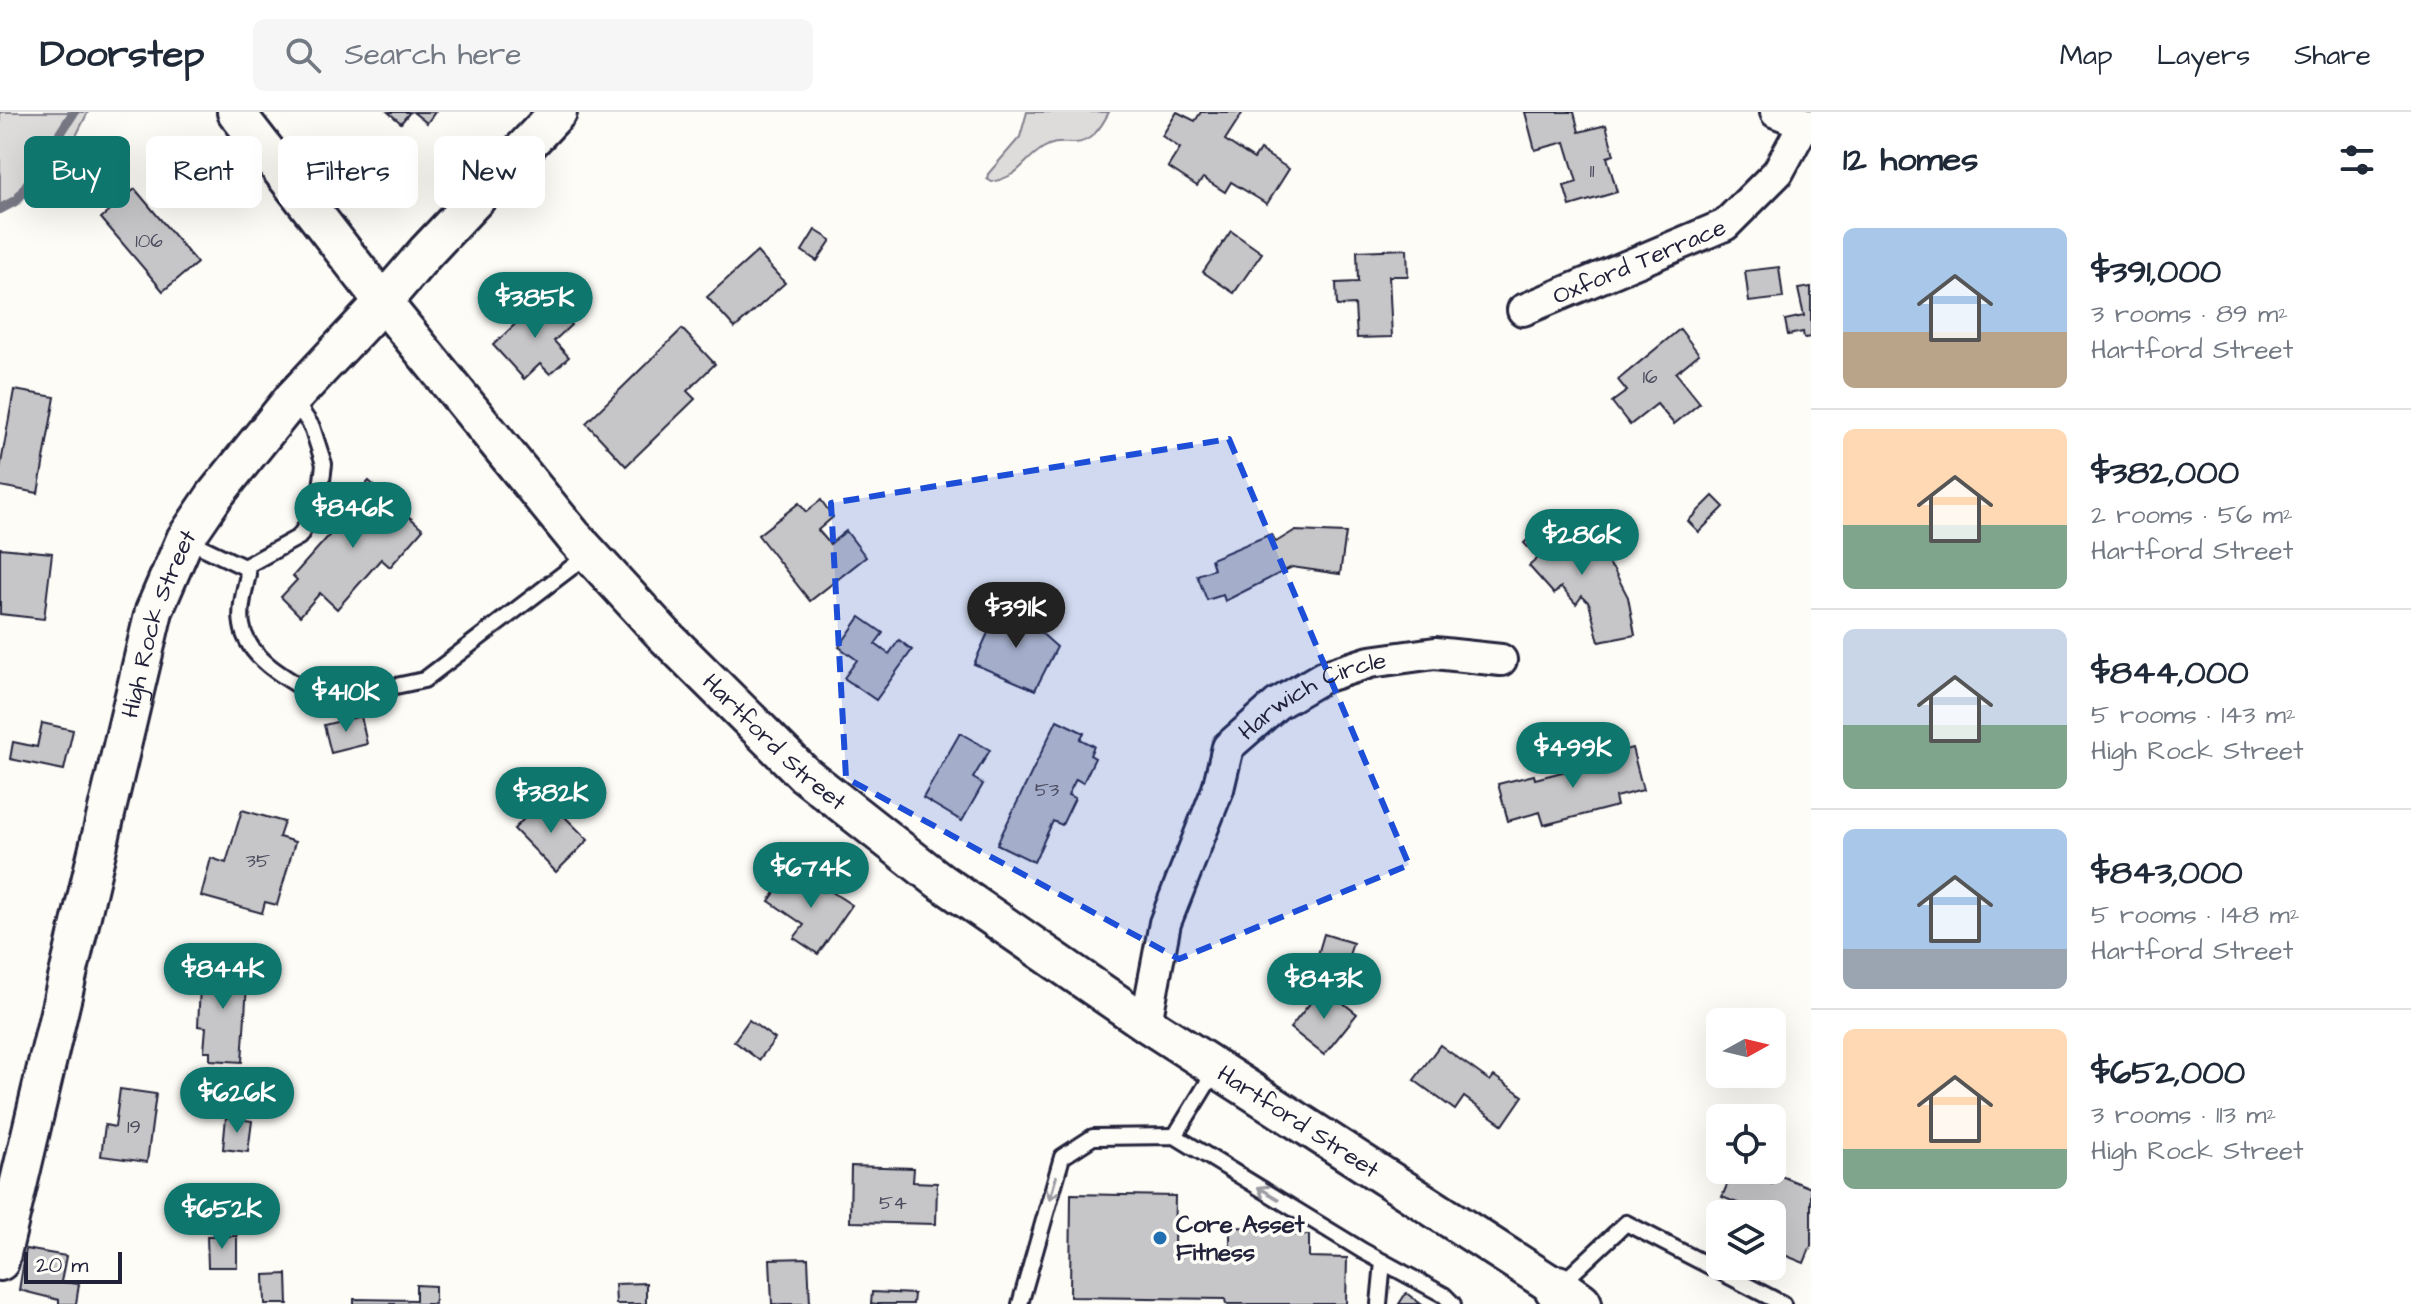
<!DOCTYPE html>
<html lang="en">
<head>
<meta charset="utf-8">
<style>
	:root { --surface:#fff; --page:#f6f6f7; --text:#1f2937; --muted:#747a83; --line:#e0e1e3; --accent:#0f766e }
	body { margin:0; font-family:"Architects Daughter",sans-serif; background:var(--page); color:var(--text); height:100vh; display:flex; flex-direction:column; font-size:30px; white-space:nowrap }
	* { box-sizing:border-box; margin:0 }
	p { font-size:26px; color:var(--muted) }
	.icon { flex:none; width:44px; height:44px; fill:none; stroke:currentColor; stroke-width:2; stroke-linecap:round; stroke-linejoin:round }
	.map { position:relative; flex:1; overflow:hidden }
	.drawer { display:flex; flex-direction:column; background:var(--surface); width:600px }
	.drawer>* { flex:none }
	.top-card { position:absolute; left:24px; top:24px; width:760px; height:72px; display:flex; gap:16px }
	.needle { width:52px; rotate:82deg }
	.fabs { position:absolute; left:1706px; top:896px; display:grid; gap:16px }
	.fabs a { display:grid; place-items:center; width:80px; height:80px; border-radius:12px; background:var(--surface); box-shadow:0 8px 32px #0002; font-size:40px }
	.scale { position:absolute; left:24px; bottom:20px; width:98px; box-sizing:border-box; padding-left:8px; border:4px solid #22223b; border-top:0; font-size:22px; line-height:28px; white-space:nowrap; color:#22223b; -webkit-text-stroke:6px #fdfcf7; paint-order:stroke }
	.price { position:absolute; translate:-50% -68px; padding:0 18px; border-radius:28px; background:var(--accent); color:#fff; font-size:26px; line-height:52px; filter:drop-shadow(0 2px 4px #0008) }
	.price::after { content:''; position:absolute; left:50%; top:48px; width:24px; height:18px; margin-left:-12px; background:inherit; clip-path:polygon(0 0,100% 0,50% 100%) }
	.price.on { background:#222; color:#fff }
	ul { padding:0; list-style:none }
	li { display:flex; align-items:center; gap:24px; height:200px; padding:0 32px }
	li+li { border-top:2px solid var(--line) }
	li span { display:grid; place-items:center; flex:none; width:224px; height:160px; border-radius:12px; color:#555 }
	li>.icon { margin-inline-start:auto }
	span .icon { width:96px; height:96px; fill:#fffc; stroke-width:1 }
	li b { font-size:34px }
	h2 { display:flex; justify-content:space-between; align-items:center; height:96px; padding:0 32px; font-size:34px }
	.tag { padding:0 28px; border-radius:12px; background:var(--surface); box-shadow:0 8px 32px #0002; font-size:28px; line-height:72px }
	.tag.on { background:var(--accent); color:#fff }
	header { display:flex; align-items:center; gap:48px; box-sizing:border-box; height:112px; padding:0 40px; background:var(--surface); border-bottom:2px solid var(--line) }
	header strong { font-size:38px }
	nav { display:flex; gap:44px; margin-inline-start:auto; font-size:28px }
	.search { width:560px; height:72px; background:var(--page); display:flex; align-items:center; gap:20px; box-sizing:border-box; padding:0 28px; border-radius:12px; color:var(--muted); font-size:30px }
	main { display:flex; flex:1; min-height:0 }
	.map>svg:first-child { display:block }
	.green { fill:#dddcdb; stroke:#807f8b; stroke-width:2 }
	.lines { fill:none; stroke-linecap:round; stroke-linejoin:round }
	.stream { stroke:#787885; stroke-width:10 }
	.building { fill:#c6c6c8; stroke:#22223b; stroke-width:2 }
	.service-casing { stroke:#22223b; stroke-width:20 }
	.minor-casing { stroke:#22223b; stroke-width:36 }
	.tertiary-casing { stroke:#22223b; stroke-width:42 }
	.primary-casing { stroke:#22223b; stroke-width:50 }
	.service { stroke:#fdfcf7; stroke-width:14 }
	.minor { stroke:#fdfcf7; stroke-width:30 }
	.tertiary { stroke:#fdfcf7; stroke-width:36 }
	.primary { stroke:#fdfcf7; stroke-width:44 }
	.oneway { stroke:#9a9aa2 }
	.marked { fill:#1d4ed8; fill-opacity:0.2; stroke:#1d4ed8; stroke-width:6; stroke-dasharray:16 10; stroke-linejoin:round }
	.poi-dot { fill:#1f6fb2; stroke:#fdfcf7; stroke-width:3 }
	.labels { text-anchor:middle; stroke-width:7; stroke-linejoin:round; paint-order:stroke }
	.number-label { font-size:20px; fill:#4b4b5e }
	.street-label { font-size:24px; fill:#22223b; stroke:#fdfcf7 }
	.poi-label { font-size:24px; font-weight:bold; fill:#22223b; stroke:#fdfcf7; text-anchor:start }
</style>
</head>
<body>
<header>
<strong>Doorstep</strong>
<div class="search"><svg class="icon" aria-label="search" viewBox="0 0 24 24"><circle cx="10" cy="10" r="6"/><path d="M15 15l6 6"/></svg>Search here</div>
<nav><a>Map</a><a>Layers</a><a>Share</a></nav>
</header>
<main>
<div class="map">
<svg width="1811" height="1192" viewBox="0 0 1811 1192">
	<rect width="100%" height="100%" fill="#fdfcf7"/>
	<filter id="ink" filterUnits="userSpaceOnUse"><feTurbulence type="fractalNoise" baseFrequency=".0125" numOctaves="2"/><feDisplacementMap in="SourceGraphic" scale="16" xChannelSelector="R" yChannelSelector="G"/><feConvolveMatrix kernelMatrix="1 2 1 2 8 2 1 2 1" color-interpolation-filters="sRGB"/></filter>
	<g filter="url(#ink)">
		<g class="green">
			<path d="M0,0H88L72,32L41,74L0,101Z"/>
			<path d="M1027,0H1109C1102,14 1091,32 1073,31C1061,31 1054,29 1043,36C1020,51 1022,63 992,70L987,67L988,62L1020,25Z"/>
		</g>
		<g class="lines">
			<path class="stream" d="M0,97L17,88L74,0"/>
		</g>
		<g class="building">
			<path d="M388,0H410L401,11Z"/>
			<path d="M413,0H435L427,11Z"/>
			<path d="M1177,0L1195,9L1201,0H1243L1225,28L1254,47L1260,38L1289,57L1267,92L1231,70L1225,80L1203,66L1197,74L1168,55L1180,36L1162,24Z"/>
			<path d="M1525,0H1574L1579,20L1606,13L1614,43L1607,45L1617,80L1570,94L1564,74L1577,70L1565,30L1535,38Z"/>
			<path d="M135,77L197,151L163,179L101,106Z"/>
			<path d="M815,118L831,128L817,149L802,139Z"/>
			<path d="M1231,119L1262,141L1234,181L1203,160Z"/>
			<path d="M1407,137L1408,164H1389L1392,225L1357,226L1355,193L1337,194L1336,171L1358,170L1357,139Z"/>
			<path d="M757,140L785,171L735,216L707,185Z"/>
			<path d="M1779,155L1783,186L1749,190L1745,159Z"/>
			<path d="M1811,175V225L1804,226L1803,220L1788,223L1785,208L1804,204L1798,177Z"/>
			<path d="M544,185L571,213L554,229L569,245L550,262L540,252L524,267L493,233Z"/>
			<path d="M682,217L715,252L687,279L695,287L626,354L586,311Z"/>
			<path d="M1680,217L1699,242L1676,261L1700,291L1674,312L1657,292L1630,313L1612,290L1627,279L1618,268Z"/>
			<path d="M14,278L55,285L38,381L0,374V357Z"/>
			<path d="M369,369L423,417L390,455L381,447L337,497L320,481L300,504L281,485L297,468L293,464L349,401L344,397Z"/>
			<path d="M1713,384L1724,395L1699,420L1688,409Z"/>
			<path d="M821,388L833,405L818,418L830,432L846,419L866,445L810,489L758,423L799,391L806,400Z"/>
			<path d="M1552,404L1567,418L1573,414L1614,458L1628,485L1635,523L1599,530L1589,491L1582,484L1576,492L1561,475L1554,482L1529,454L1538,446L1524,431Z"/>
			<path d="M1294,419L1346,421L1340,462L1292,455L1225,489L1223,483L1207,488L1197,463L1214,457L1211,447L1271,422L1276,430Z"/>
			<path d="M0,436L52,441L44,507L0,502Z"/>
			<path d="M1000,494L1039,519L1057,535L1035,578L974,552Z"/>
			<path d="M860,505L883,521L875,532L889,542L899,528L912,538L876,588L844,566L857,548L839,535Z"/>
			<path d="M361,604L367,632L331,641L324,613Z"/>
			<path d="M1057,608L1084,621L1080,627L1094,634L1090,643L1095,646L1083,671L1076,667L1068,683L1075,686L1062,713L1053,709L1034,750L997,732Z"/>
			<path d="M42,611L73,618L64,658L10,647L13,630L37,635Z"/>
			<path d="M960,621L990,638L973,666L983,672L962,709L923,686Z"/>
			<path d="M1632,636L1643,678L1615,685L1617,694L1544,713L1540,700L1508,709L1498,672L1534,663L1535,667L1597,651L1596,646Z"/>
			<path d="M545,685L588,728L556,760L514,717Z"/>
			<path d="M242,698L284,710L279,725L295,730L277,793L265,790L262,801L201,784L211,746L226,751Z"/>
			<path d="M791,758L823,780L826,776L852,793L818,842L794,826L804,813L769,789Z"/>
			<path d="M1324,822L1353,831L1345,855L1317,846Z"/>
			<path d="M201,854L248,857L242,950L210,948V939H204L206,915L198,914Z"/>
			<path d="M1323,875L1357,902L1324,943L1290,916Z"/>
			<path d="M749,908L775,927L759,948L734,929Z"/>
			<path d="M1440,933L1490,969L1494,964L1523,984L1503,1013L1464,985L1455,998L1414,968Z"/>
			<path d="M120,977L156,982L147,1050L101,1044L105,1013L115,1015Z"/>
			<path d="M226,1005L252,1009L248,1040L223,1037Z"/>
			<path d="M851,1054L914,1056L913,1070L937,1071L936,1112L850,1110Z"/>
			<path d="M1733,1058L1772,1072L1776,1062L1811,1076V1134L1804,1151L1772,1138V1102H1736L1740,1092L1722,1085Z"/>
			<path d="M1071,1082L1175,1084L1174,1136L1230,1137V1115L1285,1116V1123H1309V1145L1347,1146L1346,1192H1226L1225,1187L1070,1185Z"/>
			<path d="M207,1124H237V1155H208Z"/>
			<path d="M26,1137L66,1144L61,1170L79,1172L76,1192H59V1188L19,1178Z"/>
			<path d="M808,1146L810,1192H772L770,1147Z"/>
			<path d="M287,1162L288,1192H265L264,1163Z"/>
			<path d="M646,1171V1192H616L615,1172Z"/>
			<path d="M416,1173L435,1174V1192H354V1187L416,1188Z"/>
			<path d="M872,1180L914,1182L913,1192H871Z"/>
			<path d="M1406,1181L1421,1192H1399Z"/>
		</g>
		<g class="lines">
			<defs>
				<g id="service">
					<path d="M185,427L244,455L248,462C245,477 239,497 242,513C247,549 297,572 325,589L424,568L589,442"/>
					<path d="M244,455L299,425L319,393L324,352L312,315L293,287"/>
					<path d="M1175,1024L1216,957"/>
					<path d="M1560,1173L1626,1111L1783,1192"/>
					<path d="M1020,1192L1062,1045L1093,1025L1175,1024L1363,1139L1444,1183L1453,1192"/>
					<path d="M1379,1192L1383,1150"/>
				</g>
				<g id="minor">
					<path d="M1776,0L1811,14"/>
					<path id="s1" d="M1523,198L1725,113L1778,60L1804,12"/>
					<path id="s2" d="M1146,911L1165,811L1218,677L1228,635L1277,592L1323,565L1370,550L1435,541L1501,548"/>
				</g>
				<g id="tertiary">
					<path id="s3" d="M236,0L383,190L574,425L664,523L804,662L940,769L1146,911L1557,1176L1563,1192"/>
					<path id="s4" d="M0,1150L154,499L185,427L215,383L293,286L383,190L426,140L558,0"/>
				</g>
				<path id="primary" d="M1557,1176L1579,1192"/>
			</defs>
			<use href="#service" class="service-casing"/>
			<use href="#minor" class="minor-casing"/>
			<use href="#tertiary" class="tertiary-casing"/>
			<use href="#primary" class="primary-casing"/>
			<use href="#service" class="service"/>
			<use href="#minor" class="minor"/>
			<use href="#tertiary" class="tertiary"/>
			<use href="#primary" class="primary"/>
		</g>
		<defs><path id="oneway-shaft" d="M-6 0H5M1.5-3L5.5 0L1.5 3" fill="none" stroke-width="1.6" stroke-linecap="round" stroke-linejoin="round" transform="scale(2)"/></defs>
		<g class="oneway">
			<use href="#oneway-shaft" transform="translate(1053 1076) rotate(106)"/>
			<use href="#oneway-shaft" transform="translate(1268 1081) rotate(-149)"/>
		</g>
	</g>
	<path class="marked" d="M1229,327L1409,753L1179,847L846,666L831,391Z"/>
	<circle class="poi-dot" cx="1160" cy="1126" r="8"/>
	<g class="labels">
		<g class="number-label">
			<text x="1592" y="65">11</text>
			<text x="149" y="135">106</text>
			<text x="1650" y="271">16</text>
			<text x="1047" y="684">53</text>
			<text x="258" y="755">35</text>
			<text x="134" y="1021">19</text>
			<text x="893" y="1097">54</text>
		</g>
		<g class="street-label">
			<text dy="8" stroke="none"><textPath href="#s1" startOffset="126">Oxford Terrace</textPath></text>
			<text dy="8" stroke="none"><textPath href="#s4" startOffset="658">High Rock Street</textPath></text>
			<text dy="8" stroke="none"><textPath href="#s2" startOffset="390">Harwich Circle</textPath></text>
			<text dy="8" stroke="none"><textPath href="#s3" startOffset="830">Hartford Street</textPath></text>
			<text dy="8" stroke="none"><textPath href="#s3" startOffset="1478">Hartford Street</textPath></text>
		</g>
		<g class="poi-label">
			<text x="1176" y="1120">Core Asset<tspan x="1176" dy="28">Fitness</tspan></text>
		</g>
	</g>
</svg>
<div class="fabs">
<a><svg class="needle" viewBox="-14 -14 28 28"><path d="M0-13l5 13h-10z" fill="#e53935"/><path d="M0 13l5-13h-10z" fill="#747a83"/></svg></a>
<a><svg class="icon" aria-label="locate" viewBox="0 0 24 24"><circle cx="12" cy="12" r="6"/><path d="M12 2v4M12 18v4M2 12h4M18 12h4"/></svg></a>
<a><svg class="icon" aria-label="layers" viewBox="0 0 24 24"><path d="M12 4l9 5-9 5-9-5zM3 14l9 5 9-5"/></svg></a>
</div>
<div class="scale">20 m</div>
<b class="price" style="left:535px;top:228px">$385K</b>
<b class="price" style="left:353px;top:438px">$846K</b>
<b class="price" style="left:1582px;top:465px">$286K</b>
<b class="price on" style="left:1016px;top:538px">$391K</b>
<b class="price" style="left:346px;top:622px">$410K</b>
<b class="price" style="left:1573px;top:678px">$499K</b>
<b class="price" style="left:551px;top:723px">$382K</b>
<b class="price" style="left:811px;top:798px">$674K</b>
<b class="price" style="left:223px;top:899px">$844K</b>
<b class="price" style="left:1324px;top:909px">$843K</b>
<b class="price" style="left:237px;top:1023px">$626K</b>
<b class="price" style="left:222px;top:1139px">$652K</b>
<div class="top-card">
<a class="tag on">Buy</a>
<a class="tag">Rent</a>
<a class="tag">Filters</a>
<a class="tag">New</a>
</div>
</div>
<section class="drawer">
<h2>12 homes<svg class="icon" aria-label="filters" viewBox="0 0 24 24"><path d="M4 7h16M4 17h16"/><circle cx="9" cy="7" r="2"/><circle cx="15" cy="17" r="2"/></svg></h2>
<ul>
<li><span style="background:linear-gradient(#a9c7e8 65%,#b9a48a 0)"><svg class="icon" aria-label="home" viewBox="0 0 24 24"><path d="M3 11l9-7 9 7M6 9v11h12V9"/></svg></span><div><b>$391,000</b><p>3 rooms · 89 m²</p><p>Hartford Street</p></div></li>
<li><span style="background:linear-gradient(#ffd9b3 60%,#7fa58c 0)"><svg class="icon" aria-label="home" viewBox="0 0 24 24"><path d="M3 11l9-7 9 7M6 9v11h12V9"/></svg></span><div><b>$382,000</b><p>2 rooms · 56 m²</p><p>Hartford Street</p></div></li>
<li><span style="background:linear-gradient(#c9d6e8 60%,#7fa58c 0)"><svg class="icon" aria-label="home" viewBox="0 0 24 24"><path d="M3 11l9-7 9 7M6 9v11h12V9"/></svg></span><div><b>$844,000</b><p>5 rooms · 143 m²</p><p>High Rock Street</p></div></li>
<li><span style="background:linear-gradient(#a9c7e8 75%,#9aa5b1 0)"><svg class="icon" aria-label="home" viewBox="0 0 24 24"><path d="M3 11l9-7 9 7M6 9v11h12V9"/></svg></span><div><b>$843,000</b><p>5 rooms · 148 m²</p><p>Hartford Street</p></div></li>
<li><span style="background:linear-gradient(#ffd9b3 75%,#7fa58c 0)"><svg class="icon" aria-label="home" viewBox="0 0 24 24"><path d="M3 11l9-7 9 7M6 9v11h12V9"/></svg></span><div><b>$652,000</b><p>3 rooms · 113 m²</p><p>High Rock Street</p></div></li>
</ul>
</section>
</main>
</body>
</html>
